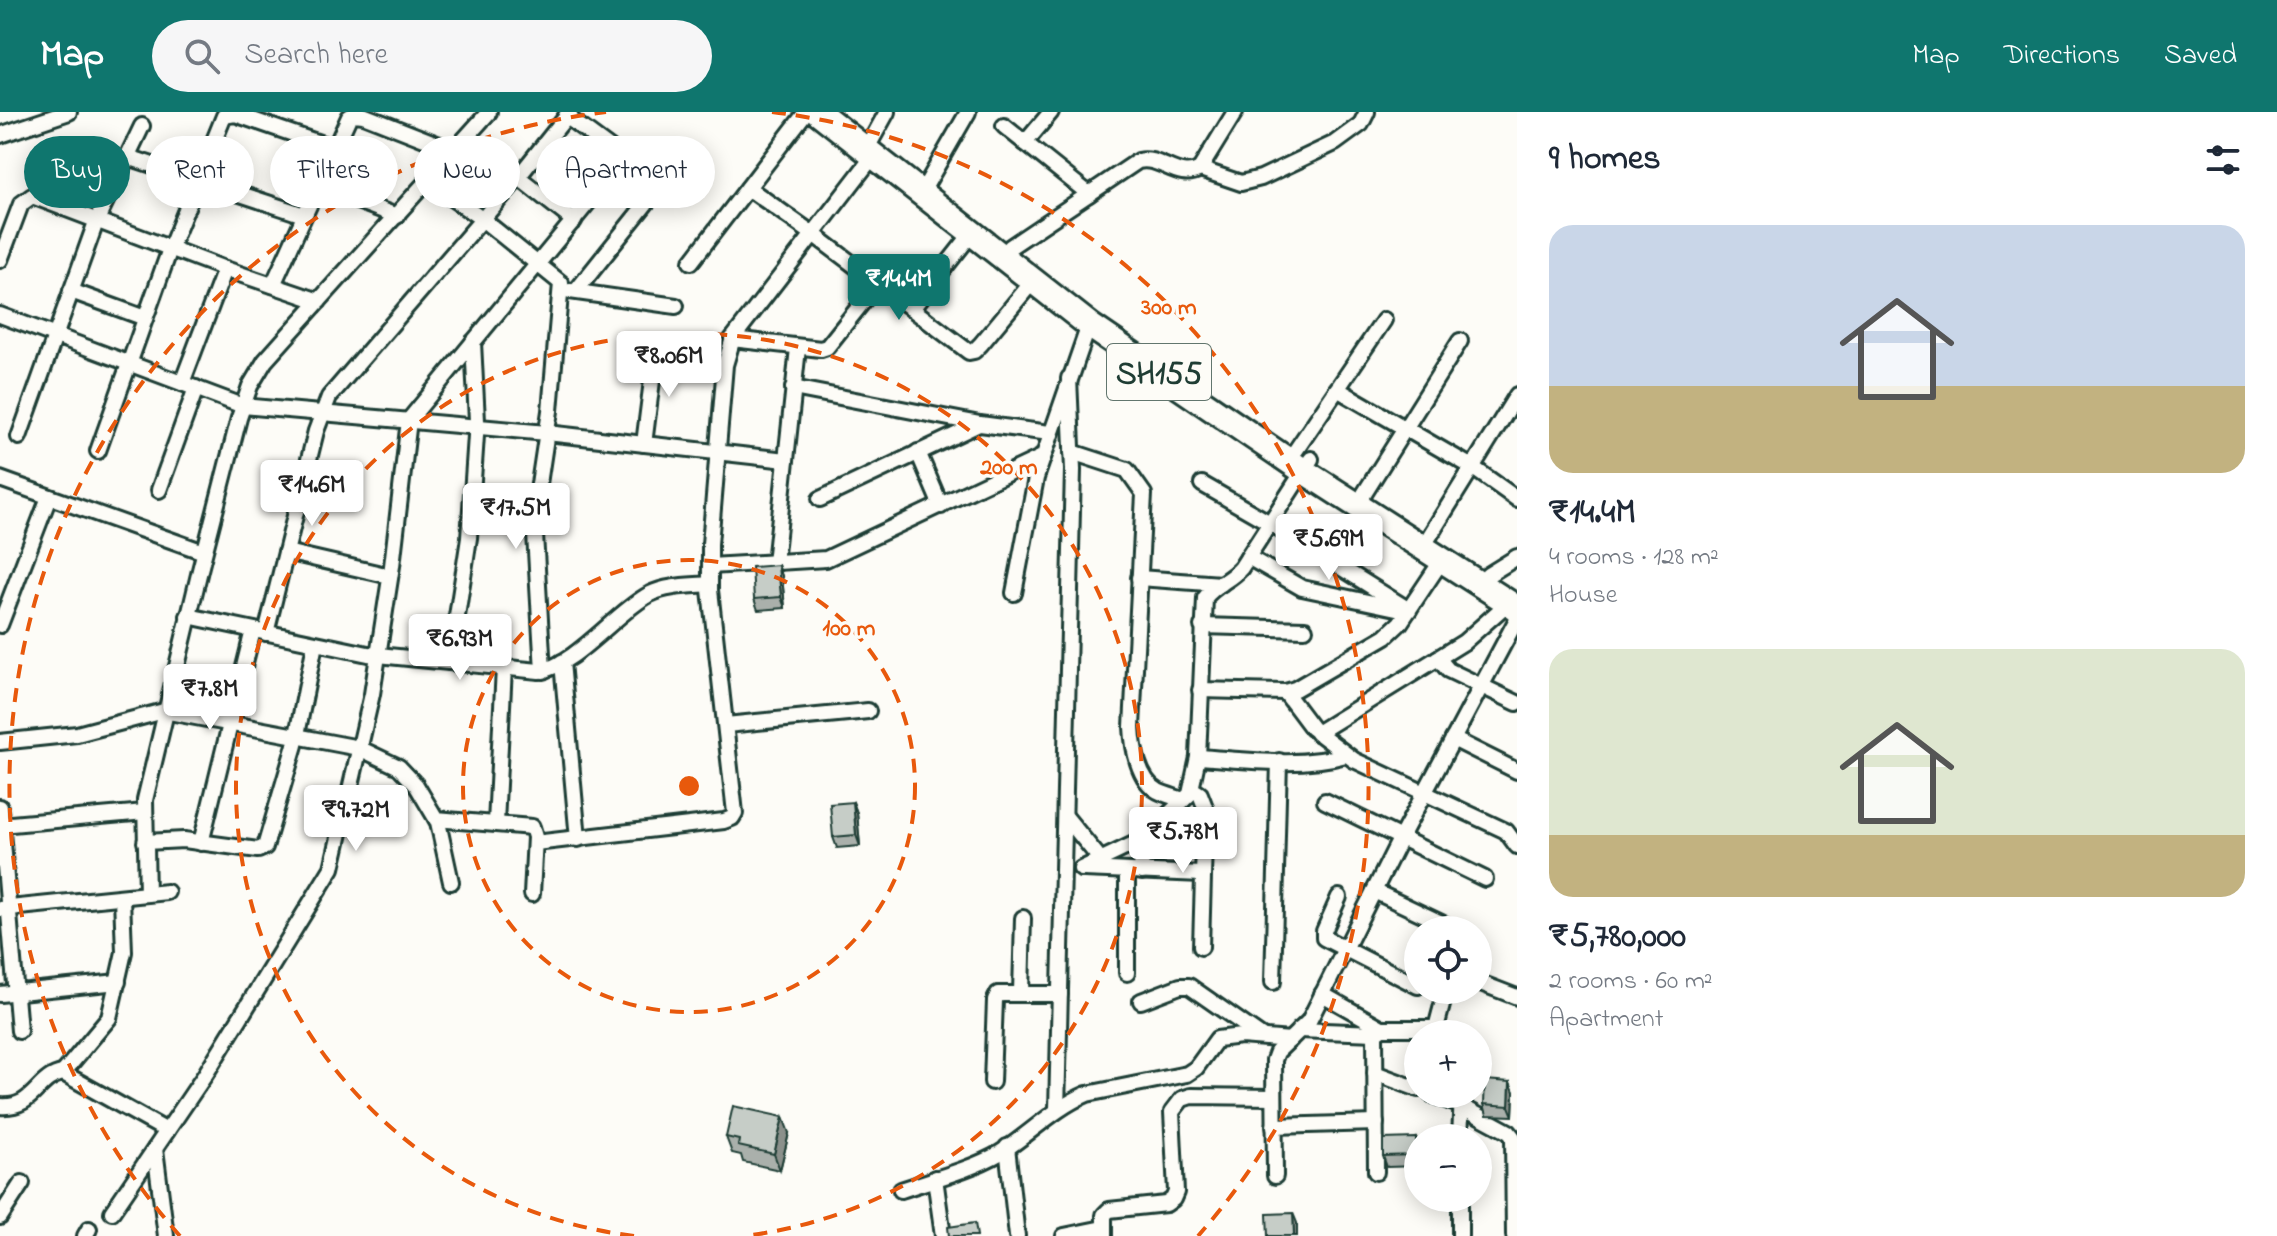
<!DOCTYPE html>
<html lang="en">
<head>
<meta charset="utf-8">
<style>
	:root { --surface:#fff; --page:#f6f6f7; --text:#1f2937; --muted:#747a83; --accent:#0f766e }
	body { margin:0; font-family:"Indie Flower",sans-serif; background:var(--page); color:var(--text); height:100vh; display:flex; flex-direction:column; font-size:30px; white-space:nowrap }
	* { box-sizing:border-box; margin:0 }
	p { font-size:26px; color:var(--muted) }
	.icon { flex:none; width:44px; height:44px; fill:none; stroke:currentColor; stroke-width:2; stroke-linecap:round; stroke-linejoin:round }
	.map { position:relative; flex:1; overflow:hidden }
	.panel { display:flex; flex-direction:column; background:var(--surface); width:760px }
	.panel>* { flex:none }
	.top-card { position:absolute; left:24px; top:24px; width:760px; height:72px; display:flex; gap:16px }
	.tools { position:absolute; left:1404px; top:804px; display:grid; gap:16px }
	.tools a { display:grid; place-items:center; width:88px; height:88px; border-radius:50%; background:var(--surface); box-shadow:0 4px 20px #0003; font-size:40px }
	.price { position:absolute; translate:-50% -68px; padding:0 18px; border-radius:8px; background:#fff; color:#222; font-size:26px; line-height:52px; filter:drop-shadow(0 2px 4px #0008) }
	.price::after { content:''; position:absolute; left:50%; top:48px; width:24px; height:18px; margin-left:-12px; background:inherit; clip-path:polygon(0 0,100% 0,50% 100%) }
	.price.selected { background:var(--accent); color:#fff }
	ul { padding:0; list-style:none }
	li { display:grid; align-content:center; gap:16px; height:424px; padding:0 32px }
	li span { display:grid; place-items:center; height:248px; border-radius:24px; color:#555 }
	li>.icon { margin-inline-start:auto }
	span .icon { width:144px; height:144px; fill:#fffc; stroke-width:1 }
	li b { font-size:34px }
	h2 { display:flex; justify-content:space-between; align-items:center; height:96px; padding:0 32px; font-size:34px }
	.chip { padding:0 28px; border-radius:36px; background:var(--surface); box-shadow:0 4px 20px #0003; font-size:28px; line-height:72px }
	.chip.selected { background:var(--accent); color:#fff }
	header { display:flex; align-items:center; gap:48px; box-sizing:border-box; height:112px; padding:0 40px; background:var(--accent); color:#fff }
	header strong { font-size:38px }
	nav { display:flex; gap:44px; margin-inline-start:auto; font-size:28px }
	.search { width:560px; height:72px; background:var(--page); display:flex; align-items:center; gap:20px; box-sizing:border-box; padding:0 28px; border-radius:44px; color:var(--muted); font-size:30px }
	main { display:flex; flex:1; min-height:0 }
	.map>svg:first-child { display:block }
	.lines { fill:none; stroke-linecap:round; stroke-linejoin:round }
	.street-casing { stroke:#1f3d34; stroke-width:20 }
	.primary-casing { stroke:#1f3d34; stroke-width:30 }
	.street { stroke:#fdfcf7; stroke-width:14 }
	.primary { stroke:#fdfcf7; stroke-width:24 }
	.wall { fill:#aab0ab; stroke:#1f3d34; stroke-width:2 }
	.shaded-wall { fill:#8b908b; stroke:#1f3d34; stroke-width:2 }
	.building { fill:#c6cdc7; stroke:#1f3d34; stroke-width:2 }
	.ring { fill:none; stroke:#e8590c; stroke-width:4; stroke-dasharray:14 10 }
	.labels { text-anchor:middle; stroke-width:7; stroke-linejoin:round; paint-order:stroke }
	.shield { fill:#fdfcf7; stroke:#62766e; stroke-width:2 }
	.shield-label { font-size:32px; font-weight:bold; fill:#1f3d34 }
	.centre { fill:#e8590c; stroke:#fdfcf7; stroke-width:4 }
	.ring-label { font-size:24px; text-anchor:middle; font-weight:bold; fill:#e8590c; stroke:#fdfcf7; stroke-width:7; stroke-linejoin:round; paint-order:stroke }
</style>
</head>
<body>
<header>
<strong>Map</strong>
<div class="search"><svg class="icon" aria-label="search" viewBox="0 0 24 24"><circle cx="10" cy="10" r="6"/><path d="M15 15l6 6"/></svg>Search here</div>
<nav><a>Map</a><a>Directions</a><a>Saved</a></nav>
</header>
<main>
<div class="map">
<svg width="1517" height="1124" viewBox="0 0 1517 1124">
	<rect width="100%" height="100%" fill="#fdfcf7"/>
	<filter id="ink" filterUnits="userSpaceOnUse"><feTurbulence type="fractalNoise" baseFrequency=".0125" numOctaves="2"/><feDisplacementMap in="SourceGraphic" scale="16" xChannelSelector="R" yChannelSelector="G"/><feConvolveMatrix kernelMatrix="1 2 1 2 8 2 1 2 1" color-interpolation-filters="sRGB"/></filter>
	<g filter="url(#ink)">
		<g class="lines">
			<defs>
				<g id="street">
					<path d="M566,4L646,63L654,74L652,84L576,179"/>
					<path d="M1004,14L1089,82"/>
					<path d="M0,23L69,0"/>
					<path d="M871,29L887,0"/>
					<path d="M1025,31L1051,0"/>
					<path d="M128,45L304,103"/>
					<path d="M1200,57L1241,71L1261,66L1335,31L1361,12L1367,0"/>
					<path d="M518,65L574,109"/>
					<path d="M428,70L482,107L561,171L550,299L534,405L543,559"/>
					<path d="M926,73L968,0"/>
					<path d="M317,74L397,104"/>
					<path d="M748,76L813,122L969,240L974,239L981,232L1033,169"/>
					<path d="M1010,135L1138,49C1160,43 1178,70 1200,57L1235,0"/>
					<path d="M0,148L21,92L32,84L225,157L319,189"/>
					<path d="M691,150L806,0"/>
					<path d="M273,173L349,5L355,2L363,3L455,39"/>
					<path d="M71,179L145,206"/>
					<path d="M570,179L676,194"/>
					<path d="M912,197L972,121"/>
					<path d="M0,203L243,294L547,321L786,348"/>
					<path d="M732,227L821,237L827,235L878,171"/>
					<path d="M182,271L225,157"/>
					<path d="M793,276L980,312L1050,321"/>
					<path d="M1337,277L1472,355L1517,387"/>
					<path d="M19,325L96,110L142,14"/>
					<path d="M644,332L656,237"/>
					<path d="M1296,338L1384,208"/>
					<path d="M98,339L170,137L224,4L235,2L334,36"/>
					<path d="M918,340L941,394"/>
					<path d="M1072,340L1127,358L1144,382L1132,615C1133,635 1138,668 1158,679C1166,683 1175,685 1183,688"/>
					<path d="M0,367L204,440"/>
					<path d="M1202,372L1270,411L1409,498"/>
					<path d="M159,378L196,276"/>
					<path d="M1364,382L1460,229"/>
					<path d="M820,387L979,312"/>
					<path d="M1429,425L1517,283"/>
					<path d="M286,440L390,464"/>
					<path d="M1248,445L1302,476L1401,497"/>
					<path d="M775,451L798,236"/>
					<path d="M710,454L826,447L1042,345"/>
					<path d="M1488,463L1517,445"/>
					<path d="M1139,466L1221,472"/>
					<path d="M1014,481L1036,366L1089,213"/>
					<path d="M188,504L368,542L539,559C575,554 616,500 650,482C668,473 691,474 710,472"/>
					<path d="M0,513L49,385"/>
					<path d="M1202,514L1305,517"/>
					<path d="M266,521L316,319L329,285L511,74L570,0"/>
					<path d="M1438,546L1448,558L1517,591"/>
					<path d="M450,550L469,426L477,309L473,230"/>
					<path d="M562,550L578,727"/>
					<path d="M1200,578L1285,580L1295,577L1386,524L1400,511L1442,448"/>
					<path d="M1285,580L1312,616L1354,648L1506,719L1517,734"/>
					<path d="M726,613L868,599"/>
					<path d="M1317,621L1464,530L1508,491"/>
					<path d="M1453,627L1517,659"/>
					<path d="M0,630L77,622L164,599L359,636L399,655L416,673L438,710L451,770"/>
					<path d="M1198,645C1247,648 1298,656 1346,643"/>
					<path d="M1192,677L1200,682L1205,695L1201,835"/>
					<path d="M1325,689L1485,767"/>
					<path d="M0,695L19,919"/>
					<path d="M1065,704L1101,748"/>
					<path d="M436,707L532,715L535,725L532,782"/>
					<path d="M496,711L504,556"/>
					<path d="M0,713L145,700"/>
					<path d="M1140,729L1142,760"/>
					<path d="M145,730L184,728L258,738L265,735L295,633L315,532"/>
					<path d="M201,731L253,518"/>
					<path d="M535,731L724,709L732,706L735,701L710,478V432L725,253L733,226L874,43"/>
					<path d="M1081,757L1140,729L1190,682L1198,645L1205,486C1214,473 1231,468 1241,456L1311,347"/>
					<path d="M1084,757L1202,762"/>
					<path d="M1127,759V861"/>
					<path d="M1374,779L1456,818"/>
					<path d="M147,782L145,688L200,458L239,306L250,274L265,249L290,221L489,0"/>
					<path d="M1339,785L1324,819V826L1418,874"/>
					<path d="M0,797L167,780"/>
					<path d="M1273,870L1279,649"/>
					<path d="M1478,870L1517,885"/>
					<path d="M1021,881L1023,806"/>
					<path d="M0,882L118,870"/>
					<path d="M1322,882L1382,916"/>
					<path d="M1141,889L1180,874H1189L1262,925"/>
					<path d="M1299,918L1375,921"/>
					<path d="M63,961L109,906L124,840L122,785"/>
					<path d="M1375,961L1418,977"/>
					<path d="M992,970L995,888L998,882H1060"/>
					<path d="M1431,982L1461,994L1509,1020L1513,1025L1514,1124"/>
					<path d="M0,994C35,997 36,965 63,961L167,1019"/>
					<path d="M1057,998L1073,358L1069,266"/>
					<path d="M1274,1014L1376,1011"/>
					<path d="M1460,1026L1462,982"/>
					<path d="M1007,1035L1017,1124"/>
					<path d="M155,1037L166,1124"/>
					<path d="M1376,1060L1375,921L1382,916H1436L1446,878"/>
					<path d="M1275,1064L1274,948L1277,940L1309,909L1401,725L1517,507"/>
					<path d="M935,1066L943,1124"/>
					<path d="M901,1078C934,1067 970,1058 1000,1041C1030,1022 1054,996 1087,982L1187,962L1196,956L1217,927L1241,924L1290,928"/>
					<path d="M1460,1086V1124"/>
					<path d="M112,1100L205,963L332,756L372,582L392,454L409,308L624,47"/>
					<path d="M0,1105L22,1071"/>
					<path d="M85,1124L89,1117"/>
					<path d="M1064,1124L1103,1116"/>
					<path d="M1104,1124V1103L1109,1098L1166,1092L1173,1087L1176,1080L1172,1000L1182,987L1191,984L1274,985"/>
				</g>
				<path id="primary" d="M818,0L1092,215L1302,358L1517,496"/>
			</defs>
			<use href="#street" class="street-casing"/>
			<use href="#primary" class="primary-casing"/>
			<use href="#street" class="street"/>
			<use href="#primary" class="primary"/>
		</g>
		<g class="wall">
			<path d="M778,453L782,464L785,496L758,498L754,487Z"/>
			<path d="M853,690L857,701L860,734L837,736L833,725Z"/>
			<path d="M1510,970L1514,980L1513,1004L1487,1003L1484,992Z"/>
			<path d="M789,1021L780,1058L743,1050L741,1043L732,1041L726,1025Z"/>
			<path d="M1416,1026L1418,1032V1054L1387,1055L1383,1044Z"/>
		</g>
		<g class="shaded-wall">
			<path d="M778,453L782,464L785,496L781,485Z"/>
			<path d="M853,690L857,701L860,734L856,723Z"/>
			<path d="M1510,970L1514,980L1513,1004L1509,994Z"/>
			<path d="M783,1005L789,1021L780,1058L774,1042Z"/>
			<path d="M1416,1026L1418,1032V1048L1416,1043Z"/>
			<path d="M1293,1101L1297,1111V1124H1294Z"/>
		</g>
		<g class="building">
			<path d="M778,453L781,485L754,487L752,455Z"/>
			<path d="M853,690L856,723L833,725L830,692Z"/>
			<path d="M1485,968L1510,970L1509,994L1484,992Z"/>
			<path d="M733,994L783,1005L774,1042L738,1034L739,1028L726,1025Z"/>
			<path d="M1416,1026V1043L1383,1044V1027Z"/>
			<path d="M1293,1101L1294,1124H1268L1267,1102Z"/>
			<path d="M975,1111L977,1124H949L948,1115Z"/>
		</g>
	</g>
	<g class="ring">
		<circle cx="689" cy="674" r="226"/>
		<path d="M634 1124A453 453 0 1 1 744 1124"/>
		<path d="M180 1124A679 679 0 0 1 606 0M772 0A679 679 0 0 1 1198 1124"/>
	</g>
	<g class="labels">
		<rect class="shield" x="1107" y="232" width="104" height="56" rx="6"/>
		<g class="shield-label">
			<text x="1159" y="271">SH155</text>
		</g>
	</g>
	<circle cx="689" cy="674" r="12" class="centre"/>
	<g class="ring-label">
		<text x="1169" y="202">300 m</text>
		<text x="1009" y="362">200 m</text>
		<text x="849" y="523">100 m</text>
	</g>
</svg>
<div class="tools">
<a><svg class="icon" aria-label="locate" viewBox="0 0 24 24"><circle cx="12" cy="12" r="6"/><path d="M12 2v4M12 18v4M2 12h4M18 12h4"/></svg></a>
<a>+</a>
<a>−</a>
</div>
<b class="price selected" style="left:899px;top:210px">₹14.4M</b>
<b class="price" style="left:669px;top:287px">₹8.06M</b>
<b class="price" style="left:312px;top:416px">₹14.6M</b>
<b class="price" style="left:516px;top:439px">₹17.5M</b>
<b class="price" style="left:1329px;top:470px">₹5.69M</b>
<b class="price" style="left:460px;top:570px">₹6.93M</b>
<b class="price" style="left:210px;top:620px">₹7.8M</b>
<b class="price" style="left:356px;top:741px">₹9.72M</b>
<b class="price" style="left:1183px;top:763px">₹5.78M</b>
<div class="top-card">
<a class="chip selected">Buy</a>
<a class="chip">Rent</a>
<a class="chip">Filters</a>
<a class="chip">New</a>
<a class="chip">Apartment</a>
</div>
</div>
<section class="panel">
<h2>9 homes<svg class="icon" aria-label="filters" viewBox="0 0 24 24"><path d="M4 7h16M4 17h16"/><circle cx="9" cy="7" r="2"/><circle cx="15" cy="17" r="2"/></svg></h2>
<ul>
<li><span style="background:linear-gradient(#c9d6e8 65%,#c2b280 0)"><svg class="icon" aria-label="home" viewBox="0 0 24 24"><path d="M3 11l9-7 9 7M6 9v11h12V9"/></svg></span><div><b>₹14.4M</b><p>4 rooms · 128 m²</p><p>House</p></div></li>
<li><span style="background:linear-gradient(#dfe7d0 75%,#c2b280 0)"><svg class="icon" aria-label="home" viewBox="0 0 24 24"><path d="M3 11l9-7 9 7M6 9v11h12V9"/></svg></span><div><b>₹5,780,000</b><p>2 rooms · 60 m²</p><p>Apartment</p></div></li>
</ul>
</section>
</main>
</body>
</html>
